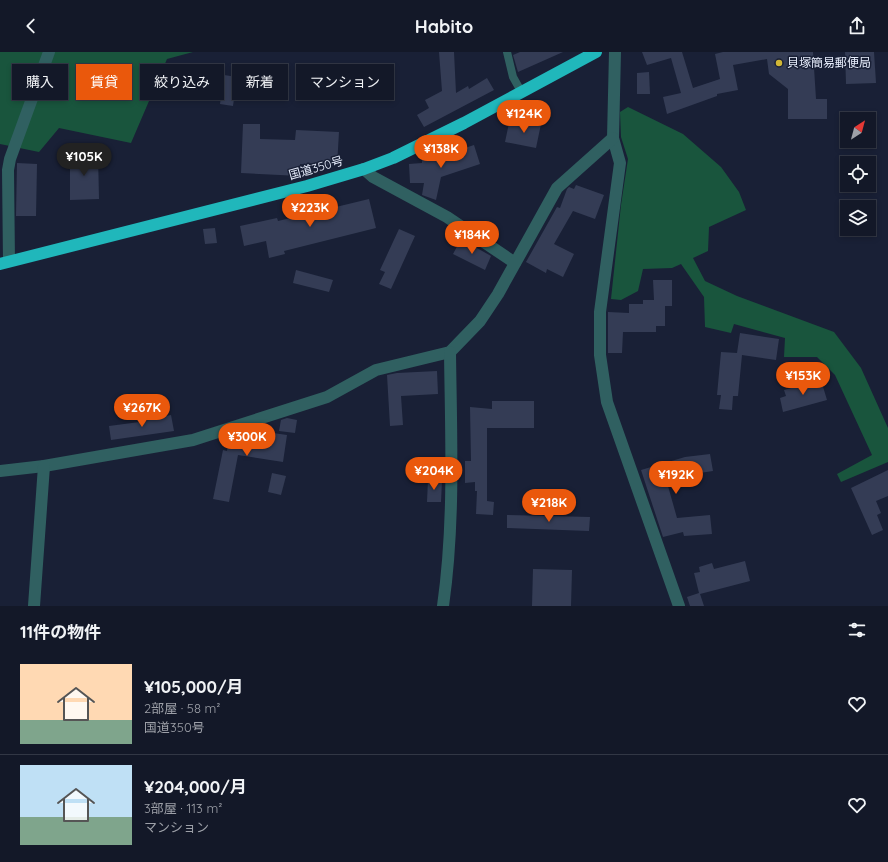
<!DOCTYPE html>
<html lang="ja">
<head>
<meta charset="utf-8">
<style>
	:root { --surface:#131828; --page:#1c2130; --text:#f1f3f6; --muted:#9da0a8; --line:#323745; --accent:#ea580c }
	body { margin:0; font-family:Quicksand,"Noto Sans JP",sans-serif; background:var(--page); color:var(--text); height:100vh; display:flex; flex-direction:column; font-size:15px; white-space:nowrap }
	* { box-sizing:border-box; margin:0 }
	p { font-size:13px; color:var(--muted) }
	.icon { flex:none; width:22px; height:22px; fill:none; stroke:currentColor; stroke-width:2; stroke-linecap:round; stroke-linejoin:round }
	.map { position:relative; height:554px; overflow:hidden }
	.details { display:flex; flex-direction:column; background:var(--surface); flex:1 }
	.details>* { flex:none }
	.banner { position:absolute; left:12px; top:12px; width:400px; height:36px; display:flex; gap:8px }
	.needle { width:26px; rotate:36deg }
	.fabs { position:absolute; left:840px; top:60px; display:grid; gap:8px }
	.fabs a { display:grid; place-items:center; width:36px; height:36px; border-radius:0px; background:var(--surface); box-shadow:0 2px 6px #0003,0 0 0 1px var(--line); font-size:20px }
	.price { position:absolute; translate:-50% -34px; padding:0 9px; border-radius:14px; background:var(--accent); color:#fff; font-size:13px; line-height:26px; filter:drop-shadow(0 1px 2px #0008) }
	.price::after { content:''; position:absolute; left:50%; top:24px; width:12px; height:9px; margin-left:-6px; background:inherit; clip-path:polygon(0 0,100% 0,50% 100%) }
	.price.on { background:#222; color:#fff }
	ul { padding:0; list-style:none }
	li { display:flex; align-items:center; gap:12px; height:100px; padding:0 20px }
	li+li { border-top:1px solid var(--line) }
	li span { display:grid; place-items:center; flex:none; width:112px; height:80px; border-radius:0px; color:#555 }
	li>.icon { margin-inline-start:auto }
	span .icon { width:48px; height:48px; fill:#fffc; stroke-width:1 }
	li b { font-size:17px }
	h2 { display:flex; justify-content:space-between; align-items:center; height:48px; padding:0 20px; font-size:17px }
	.pill { padding:0 14px; border-radius:0px; background:var(--surface); box-shadow:0 2px 6px #0003,0 0 0 1px var(--line); font-size:14px; line-height:36px }
	.pill.on { background:var(--accent); color:#fff }
	header { display:flex; justify-content:space-between; align-items:center; height:52px; padding:0 20px; background:var(--surface); font-size:18px; font-weight:700 }
	.map>svg:first-child { display:block }
	.green { fill:#19553d }
	.building { fill:#343c55 }
	.lines { fill:none; stroke-linecap:round; stroke-linejoin:round }
	.lane { stroke:#306061; stroke-width:8 }
	.street { stroke:#306061; stroke-width:12 }
	.highway { stroke:#20b7bb; stroke-width:12 }
	.poi-dot { fill:#d1b736; stroke:#192036; stroke-width:1.5 }
	.labels { text-anchor:middle; stroke-width:3; stroke-linejoin:round; paint-order:stroke }
	.poi-label { font-size:12px; fill:#e7edfc; stroke:#192036; text-anchor:start }
	.street-label { font-size:12px; fill:#e7edfc; stroke:#192036 }
</style>
</head>
<body>
<header><svg class="icon" aria-label="back" viewBox="0 0 24 24"><path d="M15 5l-7 7 7 7"/></svg>Habito<svg class="icon" aria-label="share" viewBox="0 0 24 24"><path d="M12 15V3M7 8l5-5 5 5M5 13v7h14v-7"/></svg></header>
<div class="map">
<svg width="888" height="554" viewBox="0 0 888 554">
	<rect width="100%" height="100%" fill="#192036"/>
	<g class="green">
		<path d="M0,0H193L167,7L131,91L59,76L39,100L0,92Z"/>
		<path d="M628,55L683,82L721,115L739,140L746,158L709,175L708,199L693,206L705,229L737,244L834,280L861,316L888,376V410L841,430L837,422L872,403L835,323L817,305H784L785,286L734,272L731,281L705,275L704,245L681,212L672,216L643,217L638,239L621,248L611,247L621,153L628,107L621,85L620,60Z"/>
	</g>
	<g class="building">
		<path d="M439,0H454L456,41L468,34L469,37L487,26L494,38L424,75L417,63L429,56L425,48L442,39Z"/>
		<path d="M520,0H563L518,20L513,3Z"/>
		<path d="M642,0H682L693,36L720,27L715,2L723,0H813L816,47H827V67H788V37L769,22L767,7L733,13L738,38L717,42V44L667,62L663,45L681,41L671,6L647,13Z"/>
		<path d="M845,0H874L876,31L846,32Z"/>
		<path d="M649,20L650,42H637V21Z"/>
		<path d="M224,23L237,25L233,54L220,52Z"/>
		<path d="M517,67L541,72L536,96L505,90L509,71L516,73Z"/>
		<path d="M243,72H260V87L295,88L296,78L339,80L337,114L300,112V124L241,121Z"/>
		<path d="M474,93L480,112L441,125L436,148L422,143L424,131H410L409,112L422,111V106L451,105L450,101Z"/>
		<path d="M70,102H98L99,147L70,148Z"/>
		<path d="M17,111L37,112L36,164H16Z"/>
		<path d="M576,133L604,143L595,167L573,159L554,192L574,202L563,225L547,217L546,221L526,210L557,155L560,156L567,137L569,135L574,137Z"/>
		<path d="M369,147L376,176L284,199L285,202L269,206L266,189L244,194L240,174L277,166L278,169Z"/>
		<path d="M215,176L217,191L205,192L203,177Z"/>
		<path d="M399,177L415,184L391,237L379,232L385,220L380,218Z"/>
		<path d="M461,187L491,204L485,218L453,202Z"/>
		<path d="M296,218L333,228L329,240L293,231Z"/>
		<path d="M653,228H672V254H665V274H656V280H623L622,301H608V260L629,261V252H643V248H654Z"/>
		<path d="M740,281L779,287L776,308L742,303L738,344H733L732,358L719,357L721,343H717L721,300L737,301Z"/>
		<path d="M437,319L438,342L401,344L403,373L390,374L387,323L397,321Z"/>
		<path d="M821,328L827,348L783,360L780,346L786,344L784,338Z"/>
		<path d="M492,349H534V376H487V449L494,450L493,463L476,462L477,439H475V430L465,431V409H471L470,355L492,357Z"/>
		<path d="M171,363L174,379L111,388L109,374L147,369V367Z"/>
		<path d="M287,366L297,368L295,381L279,379L281,368Z"/>
		<path d="M259,379L287,383L283,410L238,403L229,450L213,447L223,398L227,399L229,384L235,382L258,386Z"/>
		<path d="M710,402L713,419L693,422V420L666,427L677,466L710,463L712,482L684,484L683,480L663,485L641,418L685,405Z"/>
		<path d="M888,418V444L876,449L881,461L877,463L883,478L872,483L851,436Z"/>
		<path d="M272,421L286,424L281,443L268,440Z"/>
		<path d="M428,428H442L441,450H427Z"/>
		<path d="M507,463L590,465L589,479L507,476Z"/>
		<path d="M745,509L750,529L700,542L704,554H690L687,545L699,541L694,521L700,520L699,515L712,511L714,517Z"/>
		<path d="M533,517L572,518L571,554H532Z"/>
	</g>
	<g class="lines">
		<path class="lane" d="M507,0L513,25L522,41"/>
		<g class="street">
			<path d="M615,0L613,86L620,111L600,260V303L607,350L679,554"/>
			<path d="M364,117L373,125L447,165L515,211"/>
			<path d="M9,209L8,118L10,107L49,0"/>
			<path d="M0,419L44,414L193,388L327,345L376,318L450,300L480,269L498,242L557,136L613,86"/>
			<path d="M34,554L44,414"/>
			<path d="M443,554C455,470 451,385 450,300"/>
		</g>
		<path class="highway" d="M0,212L307,134L364,117L393,106L464,71L596,0"/>
	</g>
	<circle class="poi-dot" cx="779" cy="11" r="4"/>
	<g class="labels">
		<g class="poi-label">
			<text x="787" y="15">貝塚簡易郵便局</text>
		</g>
		<g class="street-label">
			<text transform="translate(316 116) rotate(-16)" y="4">国道350号</text>
		</g>
	</g>
</svg>
<div class="fabs">
<a><svg class="needle" viewBox="-14 -14 28 28"><path d="M0-13l5 13h-10z" fill="#e53935"/><path d="M0 13l5-13h-10z" fill="#9da0a8"/></svg></a>
<a><svg class="icon" aria-label="locate" viewBox="0 0 24 24"><circle cx="12" cy="12" r="6"/><path d="M12 2v4M12 18v4M2 12h4M18 12h4"/></svg></a>
<a><svg class="icon" aria-label="layers" viewBox="0 0 24 24"><path d="M12 4l9 5-9 5-9-5zM3 14l9 5 9-5"/></svg></a>
</div>
<b class="price" style="left:524px;top:82px">¥124K</b>
<b class="price" style="left:441px;top:117px">¥138K</b>
<b class="price on" style="left:84px;top:125px">¥105K</b>
<b class="price" style="left:310px;top:176px">¥223K</b>
<b class="price" style="left:472px;top:203px">¥184K</b>
<b class="price" style="left:803px;top:344px">¥153K</b>
<b class="price" style="left:142px;top:376px">¥267K</b>
<b class="price" style="left:247px;top:405px">¥300K</b>
<b class="price" style="left:434px;top:439px">¥204K</b>
<b class="price" style="left:676px;top:443px">¥192K</b>
<b class="price" style="left:549px;top:471px">¥218K</b>
<div class="banner">
<a class="pill">購入</a>
<a class="pill on">賃貸</a>
<a class="pill">絞り込み</a>
<a class="pill">新着</a>
<a class="pill">マンション</a>
</div>
</div>
<section class="details">
<h2>11件の物件<svg class="icon" aria-label="filters" viewBox="0 0 24 24"><path d="M4 7h16M4 17h16"/><circle cx="9" cy="7" r="2"/><circle cx="15" cy="17" r="2"/></svg></h2>
<ul>
<li><span style="background:linear-gradient(#ffd9b3 70%,#7fa58c 0)"><svg class="icon" aria-label="home" viewBox="0 0 24 24"><path d="M3 11l9-7 9 7M6 9v11h12V9"/></svg></span><div><b>¥105,000/月</b><p>2部屋 · 58 m²</p><p>国道350号</p></div><svg class="icon" aria-label="heart" viewBox="0 0 24 24"><path d="M12 20l-8-8c-3-5 5-10 8-4 3-6 11-1 8 4z"/></svg></li>
<li><span style="background:linear-gradient(#bfe0f5 65%,#7fa58c 0)"><svg class="icon" aria-label="home" viewBox="0 0 24 24"><path d="M3 11l9-7 9 7M6 9v11h12V9"/></svg></span><div><b>¥204,000/月</b><p>3部屋 · 113 m²</p><p>マンション</p></div><svg class="icon" aria-label="heart" viewBox="0 0 24 24"><path d="M12 20l-8-8c-3-5 5-10 8-4 3-6 11-1 8 4z"/></svg></li>
</ul>
</section>
</body>
</html>
